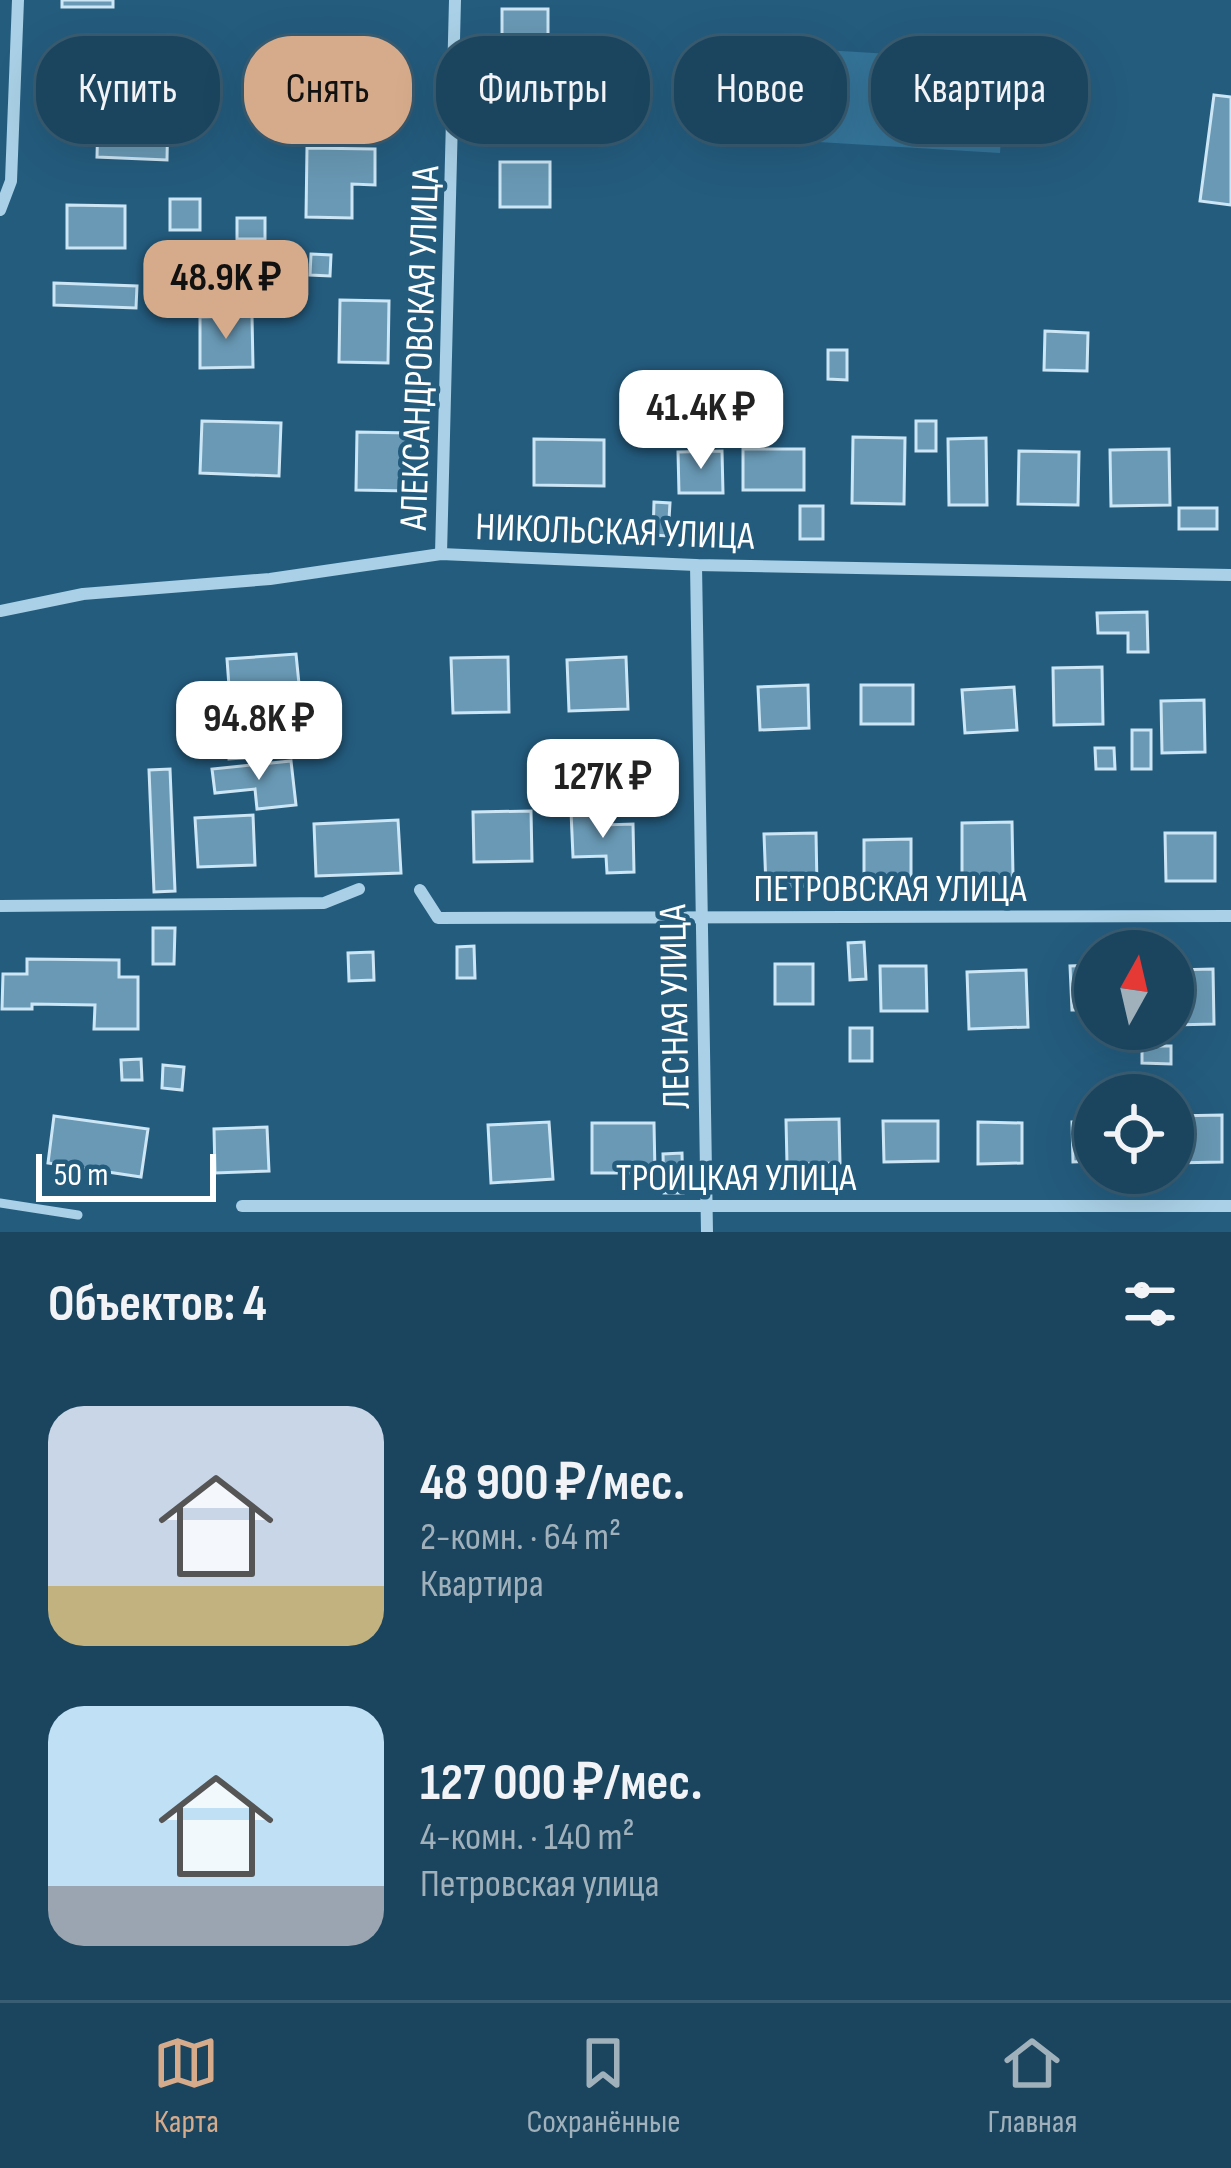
<!DOCTYPE html>
<html lang="ru">
<head>
<meta charset="utf-8">
<style>
	:root { --surface:#1b455e; --page:#284f67; --text:#f1f3f6; --muted:#a0b1bc; --line:#395d73; --accent:#d6ab8b }
	body { margin:0; font-family:"Sofia Sans Condensed",sans-serif; background:var(--page); color:var(--text); height:100vh; display:flex; flex-direction:column; font-size:45px; white-space:nowrap }
	* { box-sizing:border-box; margin:0 }
	p { font-size:39px; color:var(--muted) }
	.icon { flex:none; width:66px; height:66px; fill:none; stroke:currentColor; stroke-width:2; stroke-linecap:round; stroke-linejoin:round }
	.map { position:relative; height:1232px; overflow:hidden }
	.drawer { display:flex; flex-direction:column; background:var(--surface); flex:1 }
	.drawer>* { flex:none }
	.banner { position:absolute; left:36px; top:36px; width:1161px; height:108px; display:flex; gap:24px }
	.needle { width:78px; rotate:8deg }
	.buttons { position:absolute; left:1074px; top:930px; display:grid; gap:24px }
	.buttons a { display:grid; place-items:center; width:120px; height:120px; border-radius:50%; background:var(--surface); box-shadow:0 12px 48px #0002,0 0 0 3px var(--line); font-size:60px }
	.scale { position:absolute; left:36px; bottom:30px; width:180px; box-sizing:border-box; padding-left:12px; border:6px solid #fff; border-top:0; font-size:33px; line-height:42px; white-space:nowrap; color:#fff; -webkit-text-stroke:9px #245c7e; paint-order:stroke }
	.price { position:absolute; translate:-50% -102px; padding:0 27px; border-radius:24px; background:#fff; color:#222; font-size:39px; line-height:78px; filter:drop-shadow(0 3px 6px #0008) }
	.price::after { content:''; position:absolute; left:50%; top:72px; width:36px; height:27px; margin-left:-18px; background:inherit; clip-path:polygon(0 0,100% 0,50% 100%) }
	.price.on { background:var(--accent); color:#111 }
	ul { padding:0; list-style:none }
	li { display:flex; align-items:center; gap:36px; height:300px; padding:0 48px }
	li span { display:grid; place-items:center; flex:none; width:336px; height:240px; border-radius:36px; color:#555 }
	li>.icon { margin-inline-start:auto }
	span .icon { width:144px; height:144px; fill:#fffc; stroke-width:1 }
	li b { font-size:51px }
	h2 { display:flex; justify-content:space-between; align-items:center; height:144px; padding:0 48px; font-size:51px }
	.chip { padding:0 42px; border-radius:48px; background:var(--surface); box-shadow:0 12px 48px #0002,0 0 0 3px var(--line); font-size:42px; line-height:108px }
	.chip.on { background:var(--accent); color:#111 }
	.tab-bar { display:flex; justify-content:space-around; align-items:center; height:168px; border-top:3px solid var(--line); background:var(--surface); font-size:33px; color:var(--muted) }
	.tab-bar a { display:grid; justify-items:center; gap:6px }
	.tab-bar .on { color:var(--accent) }
	.map>svg:first-child { display:block }
	.green { fill:#35759a }
	.building { fill:#6999b5; stroke:#cde6f5; stroke-width:3 }
	.lines { fill:none; stroke-linecap:round; stroke-linejoin:round }
	.lane { stroke:#a9d0e6; stroke-width:9 }
	.street { stroke:#a9d0e6; stroke-width:12 }
	.labels { text-anchor:middle; stroke-width:9; stroke-linejoin:round; paint-order:stroke }
	.street-label { font-size:39px; fill:#fff; stroke:#245c7e }
</style>
</head>
<body>
<div class="map">
<svg width="1231" height="1232" viewBox="0 0 1231 1232">
	<rect width="100%" height="100%" fill="#245c7e"/>
	<path class="green" d="M791,48L1006,61L1000,153L785,140Z"/>
	<g class="building">
		<rect x="62" y="0" width="51" height="7"/>
		<rect x="502" y="9" width="46" height="71"/>
		<path d="M292,45L383,48L382,98L359,97V126L333,125L334,93L290,92Z"/>
		<path d="M70,86L110,87V103L168,106L167,160L97,157L98,116H69Z"/>
		<path d="M1214,95L1231,97V205L1200,201Z"/>
		<path d="M307,148L375,149V185L352,184V218L306,217Z"/>
		<rect x="500" y="162" width="50" height="45"/>
		<rect x="170" y="199" width="30" height="31"/>
		<path d="M67,205L125,206V248H67Z"/>
		<rect x="237" y="218" width="28" height="21"/>
		<path d="M237,253H267V277L236,276Z"/>
		<path d="M311,254L331,255L330,276L310,275Z"/>
		<path d="M54,283L137,286L136,308L54,305Z"/>
		<path d="M340,300L389,301L388,363L339,362Z"/>
		<path d="M252,316L253,367L200,368V317Z"/>
		<path d="M1045,331L1088,333L1087,371L1044,370Z"/>
		<path d="M828,350H847V380L828,379Z"/>
		<path d="M725,396V420L677,421V398Z"/>
		<path d="M202,421L281,423L279,476L200,473Z"/>
		<rect x="916" y="421" width="20" height="30"/>
		<path d="M357,432L410,433L409,491L356,490Z"/>
		<path d="M853,437L905,438L904,504L852,503Z"/>
		<path d="M986,438L987,505H949L948,439Z"/>
		<path d="M534,439L604,440V486L534,485Z"/>
		<rect x="743" y="449" width="61" height="41"/>
		<path d="M1169,449L1170,505L1111,506L1110,450Z"/>
		<path d="M722,451L723,493H679L678,452Z"/>
		<path d="M1019,451L1079,452L1078,505L1018,504Z"/>
		<path d="M654,502L670,503L668,536L653,535Z"/>
		<rect x="800" y="506" width="23" height="33"/>
		<rect x="1179" y="508" width="38" height="21"/>
		<path d="M1147,612L1148,652H1128V633H1098L1097,613Z"/>
		<path d="M296,654L300,694L276,696L277,711L231,714L227,659Z"/>
		<path d="M508,657L509,712L453,713L451,658Z"/>
		<path d="M626,657L628,709L569,711L567,660Z"/>
		<path d="M1102,667L1103,724L1054,725L1053,668Z"/>
		<path d="M808,685L809,728L760,730L758,687Z"/>
		<rect x="861" y="685" width="52" height="39"/>
		<path d="M1014,687L1017,730L965,733L962,690Z"/>
		<path d="M1204,700L1205,752L1162,753L1161,701Z"/>
		<path d="M317,726L320,753L290,757L287,729Z"/>
		<rect x="1132" y="730" width="19" height="39"/>
		<path d="M261,736L262,757L229,759L228,738Z"/>
		<path d="M1095,748H1114L1115,769H1096Z"/>
		<path d="M291,761L296,805L257,809L255,789L215,793L212,769Z"/>
		<path d="M632,761L633,783L584,785L583,762Z"/>
		<path d="M170,769L175,891L154,892L149,770Z"/>
		<path d="M603,810V825L633,824L634,872L607,873L606,856L573,857L571,811Z"/>
		<path d="M531,811L532,861L474,862L473,812Z"/>
		<path d="M253,815L255,865L198,867L195,818Z"/>
		<path d="M398,820L401,873L316,876L314,824Z"/>
		<path d="M1012,822L1013,876H962V823Z"/>
		<path d="M816,833L817,886L766,887L764,834Z"/>
		<path d="M1165,833H1215V881H1166Z"/>
		<path d="M911,839V881H864V840Z"/>
		<path d="M153,928H175L174,964H153Z"/>
		<path d="M864,942L866,979L850,980L848,943Z"/>
		<path d="M474,946L475,978H457V947Z"/>
		<path d="M373,952L374,980L349,981L348,953Z"/>
		<path d="M27,959L119,960V977H138V1029H94L95,1005L32,1004V1009H2L3,974H27Z"/>
		<rect x="775" y="964" width="38" height="40"/>
		<path d="M1095,965V1010H1072L1070,966Z"/>
		<path d="M880,966H926L927,1011H881Z"/>
		<path d="M1213,969L1214,1024L1173,1025V970Z"/>
		<path d="M1026,970L1028,1027L969,1029L967,972Z"/>
		<rect x="850" y="1028" width="22" height="33"/>
		<path d="M1142,1046H1171V1064L1142,1063Z"/>
		<path d="M141,1059L142,1080H122L121,1060Z"/>
		<path d="M163,1065L184,1067L182,1090L162,1088Z"/>
		<path d="M1222,1115V1162L1173,1163V1116Z"/>
		<path d="M54,1116L148,1129L141,1177L48,1163Z"/>
		<path d="M839,1119L840,1163L787,1164L786,1120Z"/>
		<path d="M883,1121H938V1161L884,1162Z"/>
		<path d="M1095,1121V1161L1073,1162L1072,1122Z"/>
		<path d="M549,1122L553,1179L491,1183L488,1125Z"/>
		<path d="M978,1122L1022,1123V1163L978,1164Z"/>
		<path d="M592,1123H654L655,1173H592Z"/>
		<path d="M267,1127L269,1171L215,1173L214,1129Z"/>
		<path d="M682,1153L683,1193H664L663,1154Z"/>
	</g>
	<g class="lines">
		<path class="lane" d="M0,1203L78,1215"/>
		<g class="street">
			<path d="M0,210L11,181L18,0"/>
			<path d="M441,554L455,0"/>
			<path d="M696,565L707,1232"/>
			<path d="M0,611L83,594L270,579L441,554L696,565L1231,575"/>
			<path d="M420,890L438,918L1231,916"/>
			<path d="M0,906L324,903L359,889"/>
			<path d="M242,1206H1231"/>
		</g>
	</g>
	<g class="labels">
		<g class="street-label">
			<text transform="translate(418 348) rotate(-88)" y="14">АЛЕКСАНДРОВСКАЯ УЛИЦА</text>
			<text transform="translate(615 530) rotate(2)" y="14">НИКОЛЬСКАЯ УЛИЦА</text>
			<text x="890" y="901">ПЕТРОВСКАЯ УЛИЦА</text>
			<text transform="translate(673 1007) rotate(-91)" y="14">ЛЕСНАЯ УЛИЦА</text>
			<text x="736" y="1190">ТРОИЦКАЯ УЛИЦА</text>
		</g>
	</g>
</svg>
<div class="buttons">
<a><svg class="needle" viewBox="-14 -14 28 28"><path d="M0-13l5 13h-10z" fill="#e53935"/><path d="M0 13l5-13h-10z" fill="#a0b1bc"/></svg></a>
<a><svg class="icon" aria-label="locate" viewBox="0 0 24 24"><circle cx="12" cy="12" r="6"/><path d="M12 2v4M12 18v4M2 12h4M18 12h4"/></svg></a>
</div>
<div class="scale">50 m</div>
<b class="price on" style="left:226px;top:342px">48.9K ₽</b>
<b class="price" style="left:701px;top:472px">41.4K ₽</b>
<b class="price" style="left:259px;top:783px">94.8K ₽</b>
<b class="price" style="left:603px;top:841px">127K ₽</b>
<div class="banner">
<a class="chip">Купить</a>
<a class="chip on">Снять</a>
<a class="chip">Фильтры</a>
<a class="chip">Новое</a>
<a class="chip">Квартира</a>
</div>
</div>
<section class="drawer">
<h2>Объектов: 4<svg class="icon" aria-label="filters" viewBox="0 0 24 24"><path d="M4 7h16M4 17h16"/><circle cx="9" cy="7" r="2"/><circle cx="15" cy="17" r="2"/></svg></h2>
<ul>
<li><span style="background:linear-gradient(#c9d6e8 75%,#c2b280 0)"><svg class="icon" aria-label="home" viewBox="0 0 24 24"><path d="M3 11l9-7 9 7M6 9v11h12V9"/></svg></span><div><b>48 900 ₽/мес.</b><p>2-комн. · 64 m²</p><p>Квартира</p></div></li>
<li><span style="background:linear-gradient(#bfe0f5 75%,#9aa5b1 0)"><svg class="icon" aria-label="home" viewBox="0 0 24 24"><path d="M3 11l9-7 9 7M6 9v11h12V9"/></svg></span><div><b>127 000 ₽/мес.</b><p>4-комн. · 140 m²</p><p>Петровская улица</p></div></li>
</ul>
</section>
<nav class="tab-bar">
<a class="on"><svg class="icon" aria-label="map" viewBox="0 0 24 24"><path d="M3 6l6-2 6 2 6-2v14l-6 2-6-2-6 2zM9 4v14M15 6v14"/></svg>Карта</a>
<a><svg class="icon" aria-label="saved" viewBox="0 0 24 24"><path d="M7 4h10v16l-5-4-5 4z"/></svg>Сохранённые</a>
<a><svg class="icon" aria-label="home" viewBox="0 0 24 24"><path d="M3 11l9-7 9 7M6 9v11h12V9"/></svg>Главная</a>
</nav>
</body>
</html>
